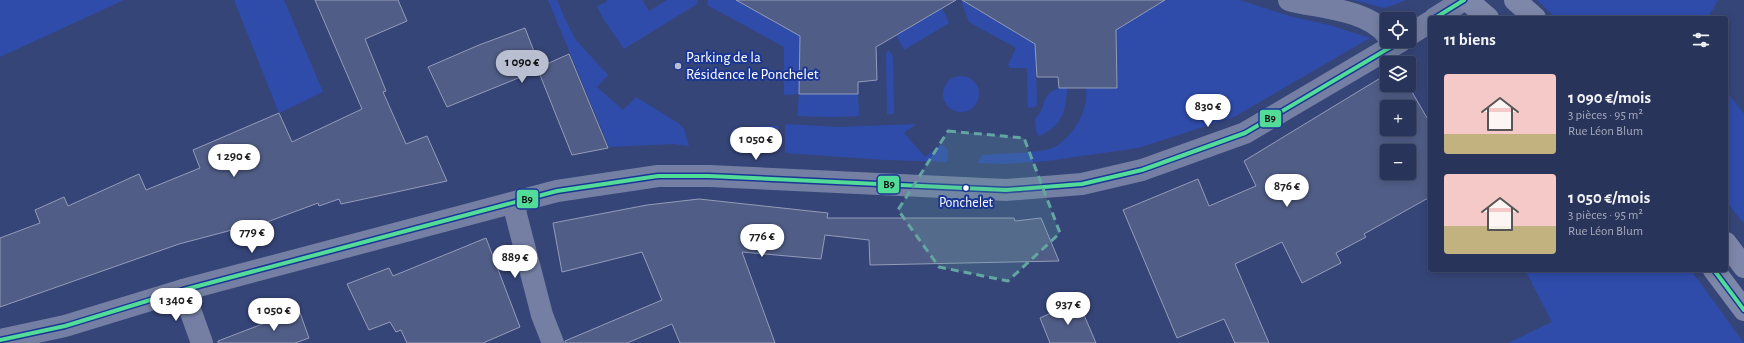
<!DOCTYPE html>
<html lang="fr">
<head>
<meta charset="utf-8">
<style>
	:root { --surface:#28345a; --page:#303c60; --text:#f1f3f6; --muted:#a5aabb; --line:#444f70; --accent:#b9bed0 }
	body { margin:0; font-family:"Alegreya Sans",sans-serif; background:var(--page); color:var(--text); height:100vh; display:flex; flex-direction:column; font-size:15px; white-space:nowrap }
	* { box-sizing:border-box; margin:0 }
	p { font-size:13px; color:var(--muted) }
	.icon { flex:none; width:22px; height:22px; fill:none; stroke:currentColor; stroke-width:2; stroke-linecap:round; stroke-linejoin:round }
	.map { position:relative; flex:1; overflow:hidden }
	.drawer { position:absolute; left:1428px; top:16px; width:300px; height:256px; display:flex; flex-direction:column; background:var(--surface); border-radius:4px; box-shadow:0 2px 10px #0003,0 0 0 1px var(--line) }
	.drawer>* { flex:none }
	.tools { position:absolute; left:1380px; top:12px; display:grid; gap:8px }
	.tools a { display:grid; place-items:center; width:36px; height:36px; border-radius:4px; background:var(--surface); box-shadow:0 2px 10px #0003,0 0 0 1px var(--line); font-size:20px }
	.price { position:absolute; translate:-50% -34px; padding:0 9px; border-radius:14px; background:#fff; color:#222; font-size:13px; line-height:26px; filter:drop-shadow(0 1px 2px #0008) }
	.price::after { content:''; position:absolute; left:50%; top:24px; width:12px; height:9px; margin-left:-6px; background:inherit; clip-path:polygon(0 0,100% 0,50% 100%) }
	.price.active { background:var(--accent); color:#111 }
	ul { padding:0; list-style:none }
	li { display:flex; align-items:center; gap:12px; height:100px; padding:0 16px }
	li span { display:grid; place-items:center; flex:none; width:112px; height:80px; border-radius:4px; color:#555 }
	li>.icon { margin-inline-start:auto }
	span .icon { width:48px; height:48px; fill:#fffc; stroke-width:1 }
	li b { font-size:17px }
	h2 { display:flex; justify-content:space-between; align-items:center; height:48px; padding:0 16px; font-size:17px }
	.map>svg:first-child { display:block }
	.green { fill:#2f4cab }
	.building { fill:#505d86; stroke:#949cb9; fill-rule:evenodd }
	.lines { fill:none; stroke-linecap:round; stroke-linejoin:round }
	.minor { stroke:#747fa3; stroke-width:22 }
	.major { stroke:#7d87a9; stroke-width:22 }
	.bus-1-casing { stroke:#1a3694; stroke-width:7 }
	.bus-1 { stroke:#53db98; stroke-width:4 }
	.marked { fill:#63a6a1; fill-opacity:0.2; stroke:#63a6a1; stroke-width:3; stroke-dasharray:8 5; stroke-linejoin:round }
	.poi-dot { fill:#b9bed0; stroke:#1a3694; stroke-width:1.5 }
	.bus-dot { fill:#fff; stroke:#1a3694; stroke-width:1.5 }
	.labels { text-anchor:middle; stroke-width:4; stroke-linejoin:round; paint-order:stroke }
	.bus-label { font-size:14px; fill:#fff; stroke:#1a3694 }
	.poi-label { font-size:15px; fill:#fff; stroke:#1a3694; text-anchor:start }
	.line-badge { stroke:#1a3694; stroke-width:1.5 }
	.pale-badge-label { font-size:11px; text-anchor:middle; font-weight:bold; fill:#111 }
</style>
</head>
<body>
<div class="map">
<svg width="1744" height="343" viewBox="0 0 1744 343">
	<rect width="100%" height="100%" fill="#364578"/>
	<g class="green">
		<path d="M0,0H124L0,57Z"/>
		<path d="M234,0H284L323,92L279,113Z"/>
		<path d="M548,0H557L565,19L576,40L608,75L597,87L623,110L636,97L678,123L684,129L689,146L673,144L609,147Z"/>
		<path d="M606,0H642L649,11L667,0H698L697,4L624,49L604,20L597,6L607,2Z"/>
		<path d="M708,0H736L800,36L799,94L858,93L859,116L833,117L797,116L799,94L784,95V47L707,5Z"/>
		<path d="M961,0L1035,44L1037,105L1035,107L1028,108L1027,68H1010L1008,65L1016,48L969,22Z"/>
		<path d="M1164,0H1240L1289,16L1329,25L1370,38L1234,117L1138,148L1047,161L1006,164L977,163L982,155C1000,153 1040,154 1055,147C1064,141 1070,135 1076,126C1084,114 1087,102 1086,88L1117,87L1116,30Z"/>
		<path d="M1353,0H1406L1385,8Z"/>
		<path d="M1537,0H1718L1708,18H1556Z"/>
		<path d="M942,8L949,23L904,50L896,35Z"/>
		<path d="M889,50L893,57L894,114H887L886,53Z"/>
		<circle cx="961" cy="94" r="18"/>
		<path d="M1059,88H1067C1066,111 1062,128 1038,136L1036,130L1035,118C1046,110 1041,101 1050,93C1052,91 1056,89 1059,88Z"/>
		<path d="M1726,91L1744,114V224L1726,201Z"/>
		<path d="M785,124L839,127L916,124L904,133L925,157L941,145C950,147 949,155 947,162L886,160L785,153Z"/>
		<path d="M764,126H778V152L731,148L730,138L733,129Z"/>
		<path d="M1525,270H1691L1744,343H1508L1552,322Z"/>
	</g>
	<g class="building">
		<path d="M315,0H398L407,21L365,39L386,91L383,92L406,144L427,136L447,181L341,204L339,199L319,206L318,203L267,222L266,221L179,244L0,307V238L40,223L35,210L64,197L68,206L139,174L146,190L200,168L193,150L279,113L292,142L362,109Z"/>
		<path d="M736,0H956L876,47L877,80L858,82V94H799L800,36Z"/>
		<path d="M962,0H1165L1116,30L1117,88H1059L1058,77H1037L1035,44Z"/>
		<path d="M525,28L540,67L569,54L608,148L572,155L538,70L447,107L428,67L479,45Z"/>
		<path d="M1387,74V85H1408L1430,123V197L1364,234L1366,237L1336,253L1341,263L1302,283L1282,242L1235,264L1269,343H1235L1224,319L1177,338L1123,210L1198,179L1209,206L1256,186L1244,161ZM1387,107H1409V129H1387ZM1387,151H1409V173H1387Z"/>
		<path d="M699,199L828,213L827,218H1014L1015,221L1041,218L1059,261L870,265L869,240L825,235L821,259L742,252L775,343H680L672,324L627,343H565V341L662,300L642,252L562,272L553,223L647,205Z"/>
		<path d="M486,238L520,327L483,343H407L401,330L396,332L390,322L369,330L347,284L389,268L393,276Z"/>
		<path d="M1078,301L1096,343H1050L1040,318Z"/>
		<path d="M299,310L309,338L295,343H218V341Z"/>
	</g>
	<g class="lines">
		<g class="minor">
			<path d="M1289,0C1319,8 1367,9 1387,35"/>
			<path d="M1435,18L1464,0"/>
			<path d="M1409,35L1430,22"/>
			<path d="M513,203L542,315L553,343"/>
			<path d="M183,290L202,343"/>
			<path d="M0,340L65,326L183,290L557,191L658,176H709L1006,190L1082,184L1142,170L1245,133L1401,41"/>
		</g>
		<g class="major">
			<path d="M1467,0L1488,18"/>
			<path d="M1515,0L1535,18"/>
			<path d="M1726,243L1744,267"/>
			<path d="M1714,270L1744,310"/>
		</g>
		<defs>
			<g id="bus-1">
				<path d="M1435,18L1464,0"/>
				<path d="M1714,270L1744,310"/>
				<path d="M0,340L65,326L183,290L557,191L658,176H709L1006,190L1082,184L1142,170L1245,133L1401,41"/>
			</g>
		</defs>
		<use href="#bus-1" class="bus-1-casing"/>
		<use href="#bus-1" class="bus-1"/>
	</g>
	<path class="marked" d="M948,131L1024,138L1060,233L1008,281L939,267L898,210Z"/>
	<circle class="poi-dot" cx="678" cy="66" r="4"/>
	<circle class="bus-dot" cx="966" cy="188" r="3.5"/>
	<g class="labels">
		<g class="bus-label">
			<text x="966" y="207">Ponchelet</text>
		</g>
		<g class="poi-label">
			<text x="686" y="62">Parking de la<tspan x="686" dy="17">Résidence le Ponchelet</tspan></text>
		</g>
	</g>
	<g class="line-badge">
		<rect x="1259" y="109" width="23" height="19" rx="4" fill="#53db98"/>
		<rect x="877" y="175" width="23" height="19" rx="4" fill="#53db98"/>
		<rect x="516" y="189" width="23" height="20" rx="4" fill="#53db98"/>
	</g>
	<g class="pale-badge-label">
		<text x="1270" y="122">B9</text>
		<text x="889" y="188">B9</text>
		<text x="527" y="203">B9</text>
	</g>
</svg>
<div class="tools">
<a><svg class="icon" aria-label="locate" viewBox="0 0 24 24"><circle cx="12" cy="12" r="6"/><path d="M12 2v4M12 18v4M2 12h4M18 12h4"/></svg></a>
<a><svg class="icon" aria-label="layers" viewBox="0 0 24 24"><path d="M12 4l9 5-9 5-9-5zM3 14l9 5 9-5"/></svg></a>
<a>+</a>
<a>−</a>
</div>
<b class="price active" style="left:522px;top:84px">1 090 €</b>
<b class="price" style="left:1208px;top:128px">830 €</b>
<b class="price" style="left:756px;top:161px">1 050 €</b>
<b class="price" style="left:234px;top:178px">1 290 €</b>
<b class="price" style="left:1287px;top:208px">876 €</b>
<b class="price" style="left:252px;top:254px">779 €</b>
<b class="price" style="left:762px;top:258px">776 €</b>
<b class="price" style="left:515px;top:279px">889 €</b>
<b class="price" style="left:176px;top:322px">1 340 €</b>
<b class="price" style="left:1068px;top:326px">937 €</b>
<b class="price" style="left:274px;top:332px">1 050 €</b>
<section class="drawer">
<h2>11 biens<svg class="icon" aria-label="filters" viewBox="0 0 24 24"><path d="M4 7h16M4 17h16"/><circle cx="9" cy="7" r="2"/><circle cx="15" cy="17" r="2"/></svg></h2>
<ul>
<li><span style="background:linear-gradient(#f6c9c9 75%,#c2b280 0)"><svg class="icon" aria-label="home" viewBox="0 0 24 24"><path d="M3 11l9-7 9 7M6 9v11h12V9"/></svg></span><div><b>1 090 €/mois</b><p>3 pièces · 95 m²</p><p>Rue Léon Blum</p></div></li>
<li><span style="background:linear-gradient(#f6c9c9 65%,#c2b280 0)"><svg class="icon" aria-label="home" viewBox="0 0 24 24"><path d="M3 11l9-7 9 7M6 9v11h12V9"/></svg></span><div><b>1 050 €/mois</b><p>3 pièces · 95 m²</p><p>Rue Léon Blum</p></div></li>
</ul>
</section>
</div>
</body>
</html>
